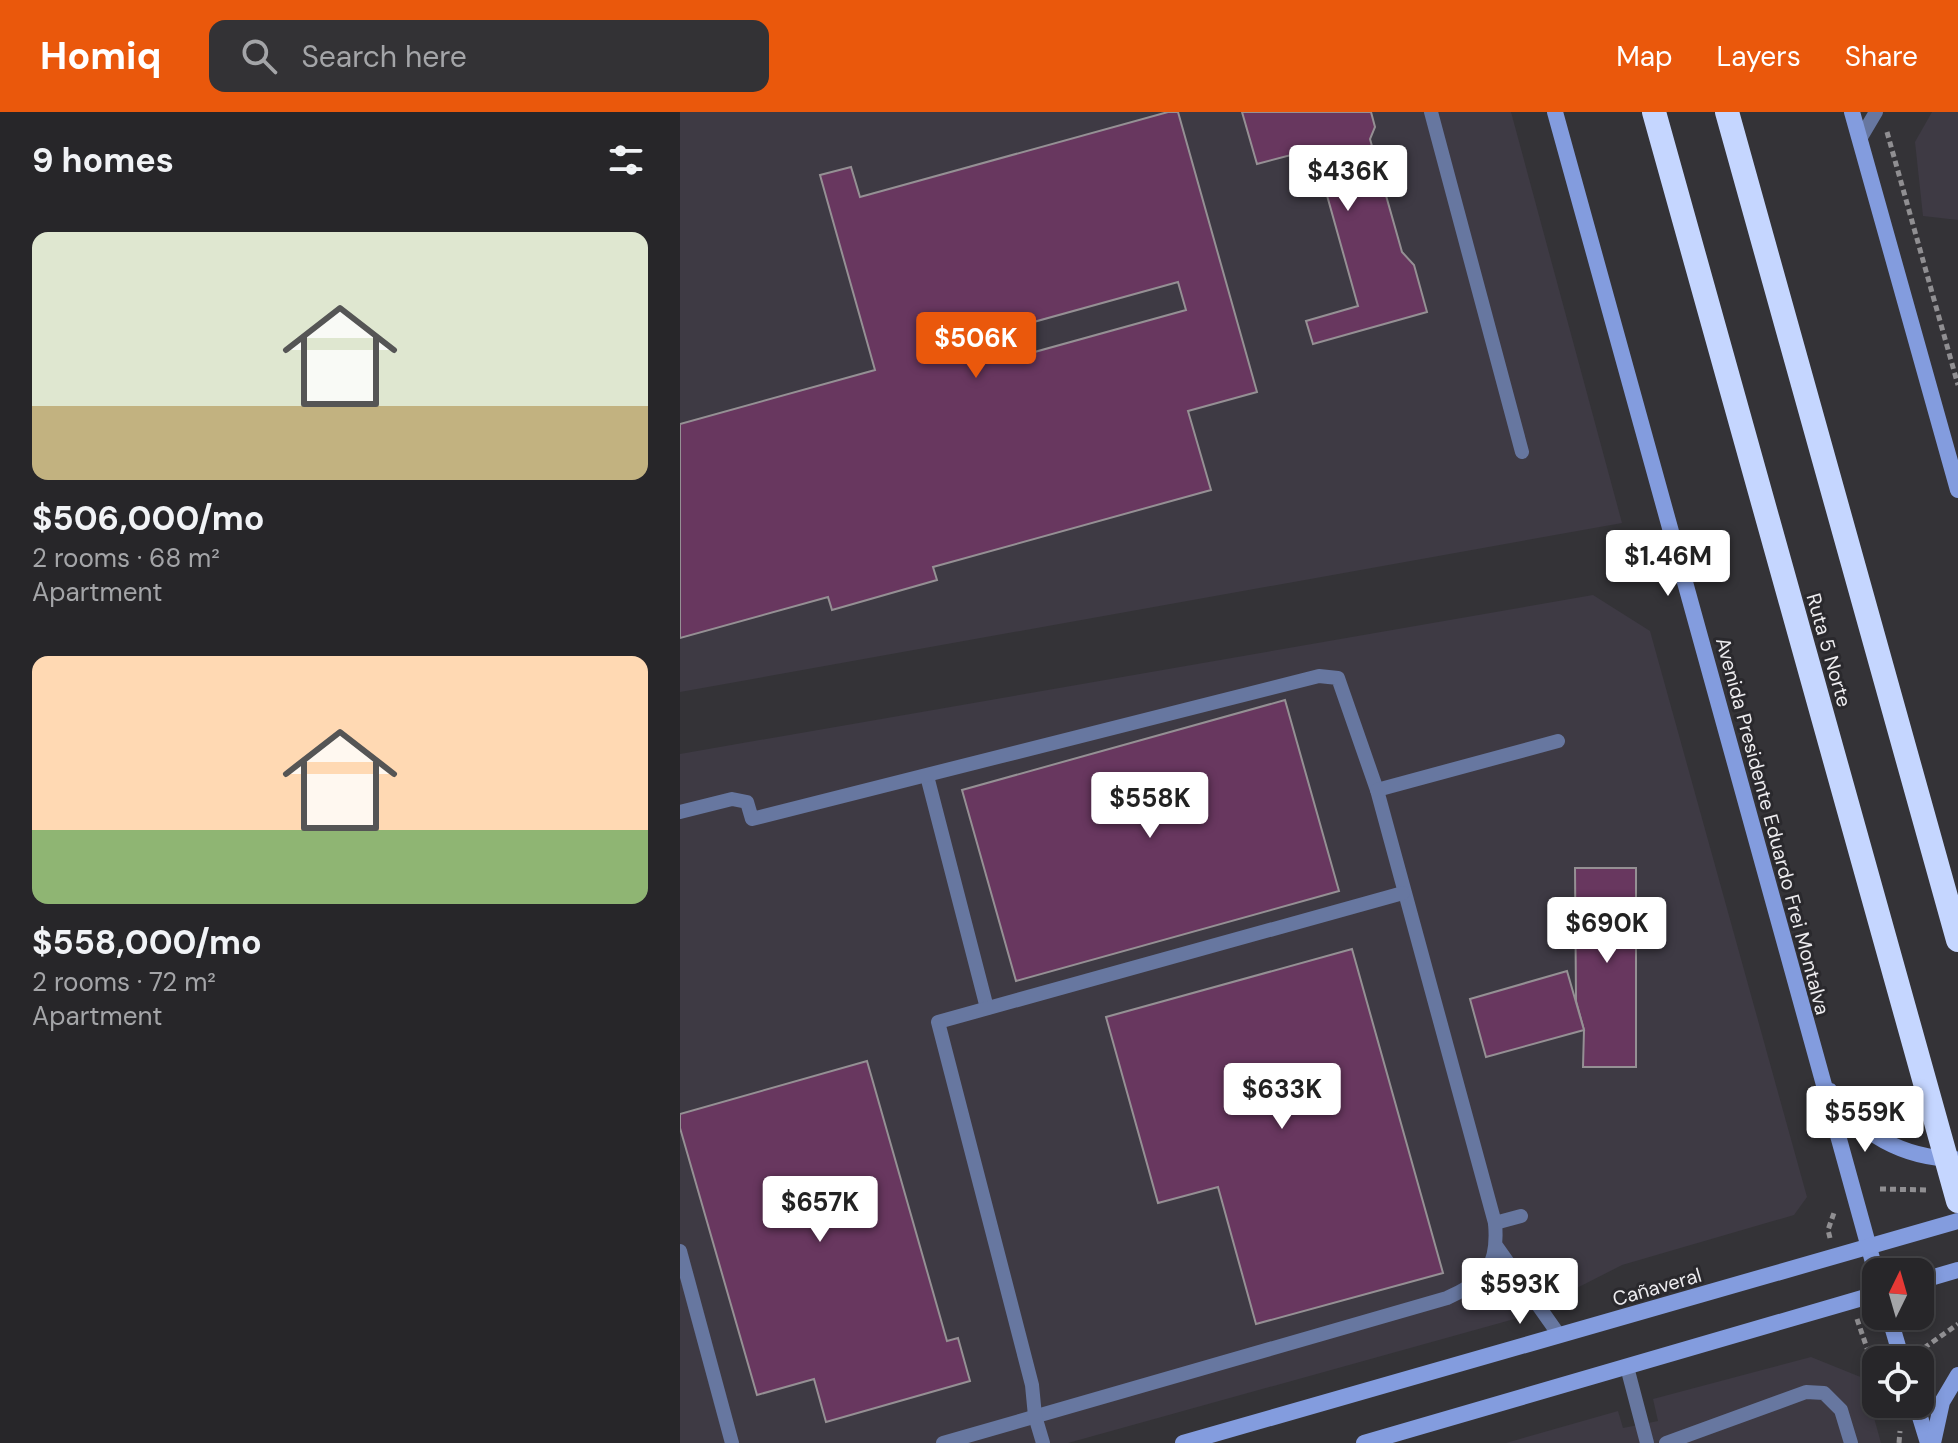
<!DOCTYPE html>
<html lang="en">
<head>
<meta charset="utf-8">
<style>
	:root { --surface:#272629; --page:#333235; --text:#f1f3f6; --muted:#a4a5a8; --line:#434346; --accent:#ea580c }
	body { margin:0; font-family:"DM Sans",sans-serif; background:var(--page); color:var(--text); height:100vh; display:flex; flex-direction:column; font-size:30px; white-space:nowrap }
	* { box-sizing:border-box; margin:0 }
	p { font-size:26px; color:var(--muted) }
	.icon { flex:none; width:44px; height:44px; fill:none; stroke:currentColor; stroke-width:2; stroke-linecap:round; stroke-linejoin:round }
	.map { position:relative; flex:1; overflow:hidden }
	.panel { display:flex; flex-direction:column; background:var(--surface); width:680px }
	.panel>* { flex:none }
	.needle { width:52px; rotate:5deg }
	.buttons { position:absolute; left:1182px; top:1146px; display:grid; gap:16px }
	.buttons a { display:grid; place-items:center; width:72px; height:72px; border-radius:16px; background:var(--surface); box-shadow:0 4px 12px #0003,0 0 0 2px var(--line); font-size:40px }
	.price { position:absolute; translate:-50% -68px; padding:0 18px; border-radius:8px; background:#fff; color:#222; font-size:26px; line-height:52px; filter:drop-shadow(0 2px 4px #0008) }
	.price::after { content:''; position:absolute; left:50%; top:48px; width:24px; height:18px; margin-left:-12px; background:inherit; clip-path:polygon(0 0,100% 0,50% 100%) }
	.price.selected { background:var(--accent); color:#fff }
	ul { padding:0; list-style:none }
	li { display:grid; align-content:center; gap:16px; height:424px; padding:0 32px }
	li span { display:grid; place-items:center; height:248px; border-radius:16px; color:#555 }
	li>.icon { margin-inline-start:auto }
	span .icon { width:144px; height:144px; fill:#fffc; stroke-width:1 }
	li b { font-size:34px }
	h2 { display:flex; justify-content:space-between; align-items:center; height:96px; padding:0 32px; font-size:34px }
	header { display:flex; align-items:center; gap:48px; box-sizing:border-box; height:112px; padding:0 40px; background:var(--accent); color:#fff }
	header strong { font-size:38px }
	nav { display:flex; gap:44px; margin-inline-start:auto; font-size:28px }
	.search { width:560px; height:72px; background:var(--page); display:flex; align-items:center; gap:20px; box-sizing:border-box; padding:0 28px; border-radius:16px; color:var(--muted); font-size:30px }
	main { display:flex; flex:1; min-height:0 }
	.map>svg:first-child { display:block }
	.built { fill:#3e3a44 }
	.building { fill:#68375f; stroke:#959094; stroke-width:2; fill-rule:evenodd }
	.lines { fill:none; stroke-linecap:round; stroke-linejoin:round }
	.path { stroke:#908f92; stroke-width:5; stroke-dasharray:6 4; stroke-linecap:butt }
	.lane { stroke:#6777a0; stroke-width:14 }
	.secondary { stroke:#839cde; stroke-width:16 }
	.highway { stroke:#c5d6ff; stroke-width:24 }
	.labels { text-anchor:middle; stroke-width:6; stroke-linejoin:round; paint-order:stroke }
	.street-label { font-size:20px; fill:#edecef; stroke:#2a292d }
</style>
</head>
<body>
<header>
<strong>Homiq</strong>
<div class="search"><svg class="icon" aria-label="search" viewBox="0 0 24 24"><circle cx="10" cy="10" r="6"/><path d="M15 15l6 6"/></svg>Search here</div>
<nav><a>Map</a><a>Layers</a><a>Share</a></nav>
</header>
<main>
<section class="panel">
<h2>9 homes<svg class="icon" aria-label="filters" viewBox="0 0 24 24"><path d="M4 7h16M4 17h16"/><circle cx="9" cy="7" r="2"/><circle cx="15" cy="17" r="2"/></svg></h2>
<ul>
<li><span style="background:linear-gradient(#dfe7d0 70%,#c2b280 0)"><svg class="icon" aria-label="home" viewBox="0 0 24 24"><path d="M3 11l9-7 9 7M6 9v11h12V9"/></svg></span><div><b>$506,000/mo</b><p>2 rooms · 68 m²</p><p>Apartment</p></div></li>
<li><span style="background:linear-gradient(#ffd9b3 70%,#8fb573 0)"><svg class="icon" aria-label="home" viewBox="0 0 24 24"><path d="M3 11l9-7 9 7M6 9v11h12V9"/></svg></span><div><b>$558,000/mo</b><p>2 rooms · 72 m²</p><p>Apartment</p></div></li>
</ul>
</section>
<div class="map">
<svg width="1278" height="1331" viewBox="0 0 1278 1331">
	<rect width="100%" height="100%" fill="#343337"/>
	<g class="built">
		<path d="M0,0H831L942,411L0,580Z"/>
		<path d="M1252,0H1278V108L1243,104L1235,30Z"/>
		<path d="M913,483L970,519L1127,1085L1114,1103L942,1153L838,1206L388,1331H0V642Z"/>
		<path d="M1131,1245L1183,1266L1201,1331H826L938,1299L943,1316L978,1309L973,1287Z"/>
	</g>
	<g class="building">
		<path d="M488,0H498L577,280L508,299L531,378L253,455L257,468L152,498L148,485L0,526V312L195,258L140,63L171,55L180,85ZM498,170L506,198L322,249L314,221Z"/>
		<path d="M562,0H691L695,15L690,27L722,140L734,153L747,200L633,232L626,209L678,194L634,37L577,52Z"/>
		<path d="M605,588L659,779L336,869L282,678Z"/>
		<path d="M895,756H956V955H903L904,918L896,889Z"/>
		<path d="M672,837L763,1161L576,1212L538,1075L478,1091L426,905Z"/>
		<path d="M887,859L904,918L806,945L790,887Z"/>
		<path d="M187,949L267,1229L278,1226L290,1269L146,1310L134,1267L77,1283L0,1016V1002Z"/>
	</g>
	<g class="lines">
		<g class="path">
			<path d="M1207,20L1278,273"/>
			<path d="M1200,1077L1249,1078"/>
			<path d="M1150,1126L1148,1118L1155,1098"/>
			<path d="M1177,1207L1189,1242L1197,1248"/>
			<path d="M1244,1236L1278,1212"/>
			<path d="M1219,1331L1220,1319"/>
		</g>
		<g class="lane">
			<path d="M751,0L842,340"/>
			<path d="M1180,27L1196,0"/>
			<path d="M247,664L307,896"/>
			<path d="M0,700L52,687L67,690L72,707L639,564L658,566L697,678"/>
			<path d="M815,1111L841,1104"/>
			<path d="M817,1135L879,1223"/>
			<path d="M0,1139L52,1331"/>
			<path d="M947,1255L967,1331"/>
			<path d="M263,1331L767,1186C805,1169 819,1155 815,1111L697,678L878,629"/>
			<path d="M363,1331L355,1304L352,1273L258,910L723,781"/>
			<path d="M986,1331L1126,1280L1144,1281L1161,1298L1171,1331"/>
		</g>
		<g class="secondary">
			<path d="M875,0L1196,1161"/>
			<path d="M1172,0L1278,378"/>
			<path d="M1150,979C1180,1022 1223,1046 1275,1047"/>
			<path d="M1240,1169L1278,1158"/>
			<path d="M1209,1204L1222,1248"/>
			<path d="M1236,1292L1248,1331"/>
			<path d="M503,1331L1278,1109"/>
			<path d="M684,1331L1196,1182"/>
			<path d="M1253,1331L1262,1290L1278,1263"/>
		</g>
		<g class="highway">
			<path d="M974,0L1278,1089"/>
			<path d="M1047,0L1278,828"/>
		</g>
	</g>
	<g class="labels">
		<g class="street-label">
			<text transform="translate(1149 538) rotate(74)" y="7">Ruta 5 Norte</text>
			<text transform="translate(1093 714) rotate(75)" y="7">Avenida Presidente Eduardo Frei Montalva</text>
			<text transform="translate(977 1175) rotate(-16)" y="7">Cañaveral</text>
		</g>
	</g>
</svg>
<div class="buttons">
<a><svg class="needle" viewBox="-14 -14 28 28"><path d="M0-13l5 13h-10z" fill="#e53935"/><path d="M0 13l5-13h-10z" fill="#a4a5a8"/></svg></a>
<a><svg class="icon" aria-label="locate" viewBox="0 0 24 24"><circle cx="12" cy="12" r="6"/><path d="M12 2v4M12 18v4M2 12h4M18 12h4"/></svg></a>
</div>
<b class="price" style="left:668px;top:101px">$436K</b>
<b class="price selected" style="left:296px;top:268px">$506K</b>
<b class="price" style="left:988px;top:486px">$1.46M</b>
<b class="price" style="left:470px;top:728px">$558K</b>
<b class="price" style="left:927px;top:853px">$690K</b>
<b class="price" style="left:602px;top:1019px">$633K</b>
<b class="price" style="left:1185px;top:1042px">$559K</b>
<b class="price" style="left:140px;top:1132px">$657K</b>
<b class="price" style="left:840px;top:1214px">$593K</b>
</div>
</main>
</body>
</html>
